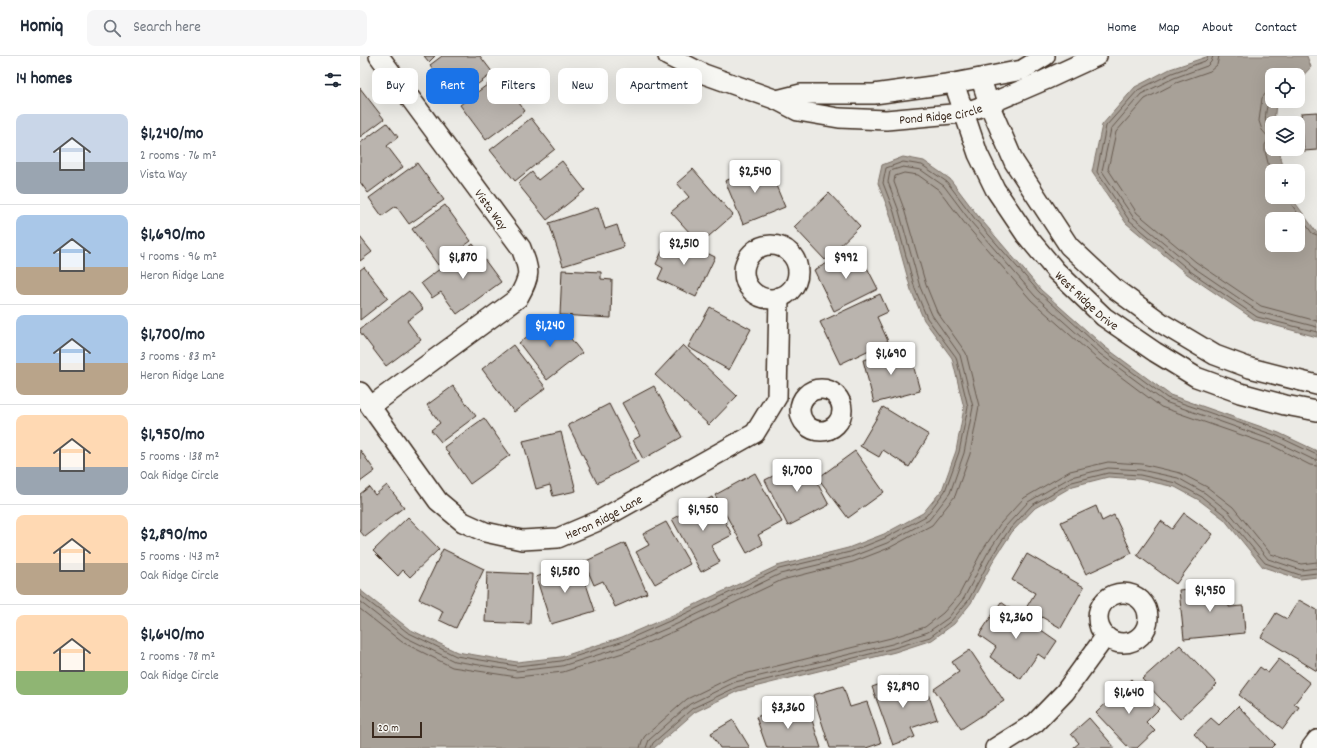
<!DOCTYPE html>
<html lang="en">
<head>
<meta charset="utf-8">
<style>
	:root { --surface:#fff; --page:#f6f6f7; --text:#1f2937; --muted:#747a83; --line:#e0e1e3; --accent:#1a73e8 }
	body { margin:0; font-family:Dekko,sans-serif; background:var(--page); color:var(--text); height:100vh; display:flex; flex-direction:column; font-size:15px; white-space:nowrap }
	* { box-sizing:border-box; margin:0 }
	p { font-size:13px; color:var(--muted) }
	.icon { flex:none; width:22px; height:22px; fill:none; stroke:currentColor; stroke-width:2; stroke-linecap:round; stroke-linejoin:round }
	.map { position:relative; flex:1; overflow:hidden }
	.drawer { display:flex; flex-direction:column; background:var(--surface); width:360px }
	.drawer>* { flex:none }
	.banner { position:absolute; left:12px; top:12px; width:380px; height:36px; display:flex; gap:8px }
	.buttons { position:absolute; left:905px; top:12px; display:grid; gap:8px }
	.buttons a { display:grid; place-items:center; width:40px; height:40px; border-radius:8px; background:var(--surface); box-shadow:0 4px 16px #0002; font-size:20px }
	.scale { position:absolute; left:12px; bottom:10px; width:50px; box-sizing:border-box; padding-left:4px; border:2px solid #3b2a1e; border-top:0; font-size:11px; line-height:14px; white-space:nowrap; color:#3b2a1e; -webkit-text-stroke:3px #f6f6f2; paint-order:stroke }
	.price { position:absolute; translate:-50% -34px; padding:0 9px; border-radius:4px; background:#fff; color:#222; font-size:13px; line-height:26px; filter:drop-shadow(0 1px 2px #0008) }
	.price::after { content:''; position:absolute; left:50%; top:24px; width:12px; height:9px; margin-left:-6px; background:inherit; clip-path:polygon(0 0,100% 0,50% 100%) }
	.price.active { background:var(--accent); color:#fff }
	ul { padding:0; list-style:none }
	li { display:flex; align-items:center; gap:12px; height:100px; padding:0 16px }
	li+li { border-top:1px solid var(--line) }
	li span { display:grid; place-items:center; flex:none; width:112px; height:80px; border-radius:8px; color:#555 }
	li>.icon { margin-inline-start:auto }
	span .icon { width:48px; height:48px; fill:#fffc; stroke-width:1 }
	li b { font-size:17px }
	h2 { display:flex; justify-content:space-between; align-items:center; height:48px; padding:0 16px; font-size:17px }
	.pill { padding:0 14px; border-radius:8px; background:var(--surface); box-shadow:0 4px 16px #0002; font-size:14px; line-height:36px }
	.pill.active { background:var(--accent); color:#fff }
	header { display:flex; align-items:center; gap:24px; box-sizing:border-box; height:56px; padding:0 20px; background:var(--surface); border-bottom:1px solid var(--line) }
	header strong { font-size:19px }
	nav { display:flex; gap:22px; margin-inline-start:auto; font-size:14px }
	.search { width:280px; height:36px; background:var(--page); display:flex; align-items:center; gap:10px; box-sizing:border-box; padding:0 14px; border-radius:8px; color:var(--muted); font-size:15px }
	main { display:flex; flex:1; min-height:0 }
	.map>svg:first-child { display:block }
	.water { fill:#a8a198; stroke:#7c7167; fill-rule:evenodd }
	.lines { fill:none; stroke-linecap:round; stroke-linejoin:round }
	.shore { stroke:#675a4f; stroke-width:1 }
	.building { fill:#bab4ae; stroke:#3b2a1e }
	.street-casing { stroke:#3b2a1e; stroke-width:22 }
	.street { stroke:#f6f6f2; stroke-width:19 }
	.labels { text-anchor:middle; stroke-width:4; stroke-linejoin:round; paint-order:stroke }
	.street-label { font-size:13px; fill:#3b2a1e; stroke:#f6f6f2 }
</style>
</head>
<body>
<header>
<strong>Homiq</strong>
<div class="search"><svg class="icon" aria-label="search" viewBox="0 0 24 24"><circle cx="10" cy="10" r="6"/><path d="M15 15l6 6"/></svg>Search here</div>
<nav><a>Home</a><a>Map</a><a>About</a><a>Contact</a></nav>
</header>
<main>
<section class="drawer">
<h2>14 homes<svg class="icon" aria-label="filters" viewBox="0 0 24 24"><path d="M4 7h16M4 17h16"/><circle cx="9" cy="7" r="2"/><circle cx="15" cy="17" r="2"/></svg></h2>
<ul>
<li><span style="background:linear-gradient(#c9d6e8 60%,#9aa5b1 0)"><svg class="icon" aria-label="home" viewBox="0 0 24 24"><path d="M3 11l9-7 9 7M6 9v11h12V9"/></svg></span><div><b>$1,240/mo</b><p>2 rooms · 76 m²</p><p>Vista Way</p></div></li>
<li><span style="background:linear-gradient(#a9c7e8 65%,#b9a48a 0)"><svg class="icon" aria-label="home" viewBox="0 0 24 24"><path d="M3 11l9-7 9 7M6 9v11h12V9"/></svg></span><div><b>$1,690/mo</b><p>4 rooms · 96 m²</p><p>Heron Ridge Lane</p></div></li>
<li><span style="background:linear-gradient(#a9c7e8 60%,#b9a48a 0)"><svg class="icon" aria-label="home" viewBox="0 0 24 24"><path d="M3 11l9-7 9 7M6 9v11h12V9"/></svg></span><div><b>$1,700/mo</b><p>3 rooms · 83 m²</p><p>Heron Ridge Lane</p></div></li>
<li><span style="background:linear-gradient(#ffd9b3 65%,#9aa5b1 0)"><svg class="icon" aria-label="home" viewBox="0 0 24 24"><path d="M3 11l9-7 9 7M6 9v11h12V9"/></svg></span><div><b>$1,950/mo</b><p>5 rooms · 138 m²</p><p>Oak Ridge Circle</p></div></li>
<li><span style="background:linear-gradient(#ffd9b3 60%,#b9a48a 0)"><svg class="icon" aria-label="home" viewBox="0 0 24 24"><path d="M3 11l9-7 9 7M6 9v11h12V9"/></svg></span><div><b>$2,890/mo</b><p>5 rooms · 143 m²</p><p>Oak Ridge Circle</p></div></li>
<li><span style="background:linear-gradient(#ffd9b3 70%,#8fb573 0)"><svg class="icon" aria-label="home" viewBox="0 0 24 24"><path d="M3 11l9-7 9 7M6 9v11h12V9"/></svg></span><div><b>$1,640/mo</b><p>2 rooms · 78 m²</p><p>Oak Ridge Circle</p></div></li>
</ul>
</section>
<div class="map">
<svg width="957" height="692" viewBox="0 0 957 692">
	<rect width="100%" height="100%" fill="#ebeae5"/>
	<filter id="ink" filterUnits="userSpaceOnUse"><feTurbulence type="fractalNoise" baseFrequency=".025" numOctaves="2"/><feDisplacementMap in="SourceGraphic" scale="8" xChannelSelector="R" yChannelSelector="G"/><feConvolveMatrix kernelMatrix="1 2 1 2 8 2 1 2 1" color-interpolation-filters="sRGB"/></filter>
	<g filter="url(#ink)">
		<g class="water">
			<path d="M849,0H947L951,11L938,25V19H912V45H919L916,47L914,67H912V93H919L924,115H912V141H931L957,177V281L895,264L827,218L766,167L732,116L742,69L775,31L810,13ZM912,163H938V189H912Z"/>
			<path d="M543,101L564,105L590,123L618,160L681,234L745,291L810,339L919,377L957,395V521L940,523L903,511L864,463L839,444L815,431L779,423L748,421L713,430L675,452L652,476L635,502L611,547L594,568L572,584L535,596L378,635L335,656L294,692H0V534L49,573L97,596L157,606L201,601L262,581L313,559L417,510L488,492L524,478L563,457L582,434L596,395L604,352L592,302L564,264L551,234L530,158L518,127L522,109Z"/>
		</g>
		<g class="lines">
			<g class="shore">
				<path d="M848,0L847,3L845,5L812,17L778,34L746,70L737,116L769,164L830,215L897,261L957,276"/>
				<path d="M853,0L851,6L847,10L814,22L781,38L751,73L742,115L773,161L833,211L899,256L957,271"/>
				<path d="M859,0L857,9L850,15L816,27L785,43L756,76L748,113L777,157L836,206L901,250L957,265"/>
				<path d="M912,32L906,37L902,42L899,65L902,74L909,82L905,89V95L912,123"/>
				<path d="M912,39C907,44 903,65 907,71C908,74 909,74 912,75"/>
				<path d="M928,141L929,145L952,177L957,179"/>
				<path d="M0,539L47,576L96,600L157,610L201,605L264,585L314,563L419,513L490,496L525,482L566,460L585,435L599,396L608,351L596,301L567,262L555,233L534,156L523,127L526,112L543,106L562,109L587,126L615,163L679,236L743,294L807,342L917,380L957,399"/>
				<path d="M0,546L45,581L94,605L157,615L202,610L266,590L317,568L420,518L491,501L527,487L569,464L590,437L604,397L613,351L600,299L572,259L560,231L539,155L528,126L530,115L543,111L561,114L584,130L611,166L675,240L740,298L805,346L915,385L952,403L957,404"/>
				<path d="M0,553L42,586L92,611L157,621L203,616L269,595L319,573L422,524L493,506L529,492L572,469L595,440L610,398L619,350L606,297L577,256L566,229L544,153L534,126L535,120L544,117L558,119L579,134L606,169L671,244L736,302L801,351L913,390L950,409L957,410"/>
				<path d="M280,692L282,685L285,680L327,643L372,621L531,582L565,571L583,557L599,539L622,495L640,468L664,442L710,415L748,406L782,408L820,417L847,431L873,451L911,498L941,508L957,506"/>
				<path d="M286,692L289,684L330,648L375,626L532,588L568,576L588,562L604,542L627,498L645,471L668,446L711,421L748,412L781,414L818,422L845,437L869,456L908,503L941,514L957,512"/>
				<path d="M291,692L293,687L333,652L377,631L534,592L570,581L591,565L608,545L632,500L649,474L672,449L712,426L748,417L780,419L816,427L842,441L866,460L905,507L940,519L957,517"/>
			</g>
		</g>
		<g class="building">
			<path d="M64,0H75L69,6Z"/>
			<path d="M82,0H120L133,17L96,44L70,9Z"/>
			<path d="M139,20L165,55L126,84L100,49Z"/>
			<path d="M0,32L24,63L0,81Z"/>
			<path d="M957,56V94L944,95L941,57Z"/>
			<path d="M171,62L195,93L155,125L130,94Z"/>
			<path d="M27,67L38,81L27,90L43,111L8,137L0,126V87Z"/>
			<path d="M202,105L225,134L187,164L158,128L172,116L178,124Z"/>
			<path d="M57,107L84,144L49,168L36,150L22,160L9,142Z"/>
			<path d="M407,108L425,151L383,168L365,125Z"/>
			<path d="M333,113L373,159L340,188L311,156L329,141L317,127Z"/>
			<path d="M469,137L500,170L465,204L434,171Z"/>
			<path d="M85,149L111,185L78,209L52,173Z"/>
			<path d="M238,151L245,173L257,169L264,191L203,210L189,167Z"/>
			<path d="M310,179L355,201L336,241L298,223L303,212L296,208Z"/>
			<path d="M0,181L12,196L0,205Z"/>
			<path d="M113,188L141,226L97,258L81,236L72,242L61,227Z"/>
			<path d="M497,192L518,233L474,255L454,214Z"/>
			<path d="M4,211L28,242L0,264V214Z"/>
			<path d="M202,214L241,216V223L252,224L251,262L200,259Z"/>
			<path d="M49,235L63,253L47,265L61,284L26,310L0,276V273Z"/>
			<path d="M520,238L528,256L517,261L528,285L480,308L460,266Z"/>
			<path d="M350,251L391,273L369,314L328,291Z"/>
			<path d="M193,260L222,297L187,324L159,287Z"/>
			<path d="M153,289L186,332L154,356L122,313Z"/>
			<path d="M323,289L377,340L349,369L295,319Z"/>
			<path d="M549,293L560,335L514,347L503,304Z"/>
			<path d="M93,330L116,360L81,386L71,374L80,367L67,349Z"/>
			<path d="M294,330L322,381L283,403L273,384L280,380L262,347Z"/>
			<path d="M249,348L278,406L237,427L208,369Z"/>
			<path d="M523,351L569,379L549,411L523,394L519,401L500,390Z"/>
			<path d="M124,362L150,399L110,428L84,391Z"/>
			<path d="M201,376L216,435L193,440L190,429L176,433L163,385Z"/>
			<path d="M0,394L15,415L0,426Z"/>
			<path d="M495,395L524,436L488,462L458,422Z"/>
			<path d="M445,404L469,449L428,470L405,424Z"/>
			<path d="M395,417L422,466L398,479L403,488L387,497L355,439Z"/>
			<path d="M27,429L44,451L5,481L0,475V438L9,431L15,439Z"/>
			<path d="M352,441L372,479L351,490L360,506L341,516L312,463Z"/>
			<path d="M736,450L742,465L754,459L772,497L726,518L701,466Z"/>
			<path d="M824,457L853,478L816,528L777,499L801,465L812,473Z"/>
			<path d="M48,461L79,493L50,521L43,514L38,520L13,495Z"/>
			<path d="M306,466L330,508L295,528L276,496L289,489L283,478Z"/>
			<path d="M265,487L287,537L255,551L243,525L234,529L224,506Z"/>
			<path d="M83,493L124,513L96,572L79,564L83,555L59,543Z"/>
			<path d="M667,498L724,531L701,572L666,552L675,537L652,524Z"/>
			<path d="M219,507L235,555L191,568L176,521Z"/>
			<path d="M127,516L172,518L170,568L125,566Z"/>
			<path d="M867,529L869,551L883,550L885,577L824,583L819,534Z"/>
			<path d="M939,544L957,554V615L901,581L916,557L927,563Z"/>
			<path d="M641,546L697,585L685,603L678,598L661,623L630,601L636,591L619,579Z"/>
			<path d="M820,589L857,628L820,663L782,623Z"/>
			<path d="M610,594L644,645L601,673L574,633L599,616L592,606Z"/>
			<path d="M919,603L950,627L934,648L939,651L923,673L879,639L900,611L908,617Z"/>
			<path d="M540,621L545,636L565,629L577,663L551,672L555,681L533,689L512,631Z"/>
			<path d="M771,623L799,653L786,666L795,675L777,692H769L736,657Z"/>
			<path d="M483,630L490,651L507,646L521,687L506,692H470L453,639Z"/>
			<path d="M430,649L435,663L450,658L461,692H407L396,661Z"/>
			<path d="M878,650L915,688L911,692H847L834,678L851,662L859,669Z"/>
			<path d="M729,662L755,692H713L719,687L711,678Z"/>
			<path d="M373,664L390,692H360L351,677Z"/>
		</g>
		<g class="lines">
			<defs>
				<g id="street">
					<path id="s1" d="M308,0L344,18L417,44L438,55L479,62L526,64L603,57L629,48L685,24L737,0"/>
					<path d="M621,23L629,48L654,106L709,190L755,233L803,268L855,299L890,312L957,329"/>
					<path id="s2" d="M594,27L618,98L635,133L666,179L696,215L744,261L795,296L836,321L880,337L925,349L957,355"/>
					<path d="M417,44L441,38H514L594,27L662,14L685,0"/>
					<circle cx="411" cy="216" r="27"/>
					<circle cx="461" cy="354" r="21"/>
					<path id="s3" d="M0,336L78,445L103,466L125,476L162,484L198,482L238,465L395,377L417,341L419,241"/>
					<path d="M11,350L158,242C171,219 170,216 161,192L19,0"/>
					<circle cx="763" cy="562" r="25"/>
					<path d="M635,692L675,667L705,636L745,581"/>
					<path d="M951,692L957,684"/>
				</g>
			</defs>
			<use href="#street" class="street-casing"/>
			<use href="#street" class="street"/>
		</g>
	</g>
	<g class="labels">
		<g class="street-label">
			<text dy="5" stroke="none"><textPath href="#s1" startOffset="285">Pond Ridge Circle</textPath></text>
			<text transform="translate(132 153) rotate(54)" y="5">Vista Way</text>
			<text dy="5" stroke="none"><textPath href="#s2" startOffset="259">West Ridge Drive</textPath></text>
			<text dy="5" stroke="none"><textPath href="#s3" startOffset="315">Heron Ridge Lane</textPath></text>
		</g>
	</g>
</svg>
<div class="buttons">
<a><svg class="icon" aria-label="locate" viewBox="0 0 24 24"><circle cx="12" cy="12" r="6"/><path d="M12 2v4M12 18v4M2 12h4M18 12h4"/></svg></a>
<a><svg class="icon" aria-label="layers" viewBox="0 0 24 24"><path d="M12 4l9 5-9 5-9-5zM3 14l9 5 9-5"/></svg></a>
<a>+</a>
<a>−</a>
</div>
<div class="scale">20 m</div>
<b class="price" style="left:395px;top:138px">$2,540</b>
<b class="price" style="left:324px;top:210px">$2,510</b>
<b class="price" style="left:103px;top:224px">$1,870</b>
<b class="price" style="left:486px;top:224px">$992</b>
<b class="price active" style="left:190px;top:292px">$1,240</b>
<b class="price" style="left:531px;top:320px">$1,690</b>
<b class="price" style="left:437px;top:437px">$1,700</b>
<b class="price" style="left:343px;top:476px">$1,950</b>
<b class="price" style="left:205px;top:538px">$1,580</b>
<b class="price" style="left:850px;top:557px">$1,950</b>
<b class="price" style="left:656px;top:584px">$2,360</b>
<b class="price" style="left:543px;top:653px">$2,890</b>
<b class="price" style="left:769px;top:659px">$1,640</b>
<b class="price" style="left:428px;top:674px">$3,360</b>
<div class="banner">
<a class="pill">Buy</a>
<a class="pill active">Rent</a>
<a class="pill">Filters</a>
<a class="pill">New</a>
<a class="pill">Apartment</a>
</div>
</div>
</main>
</body>
</html>
